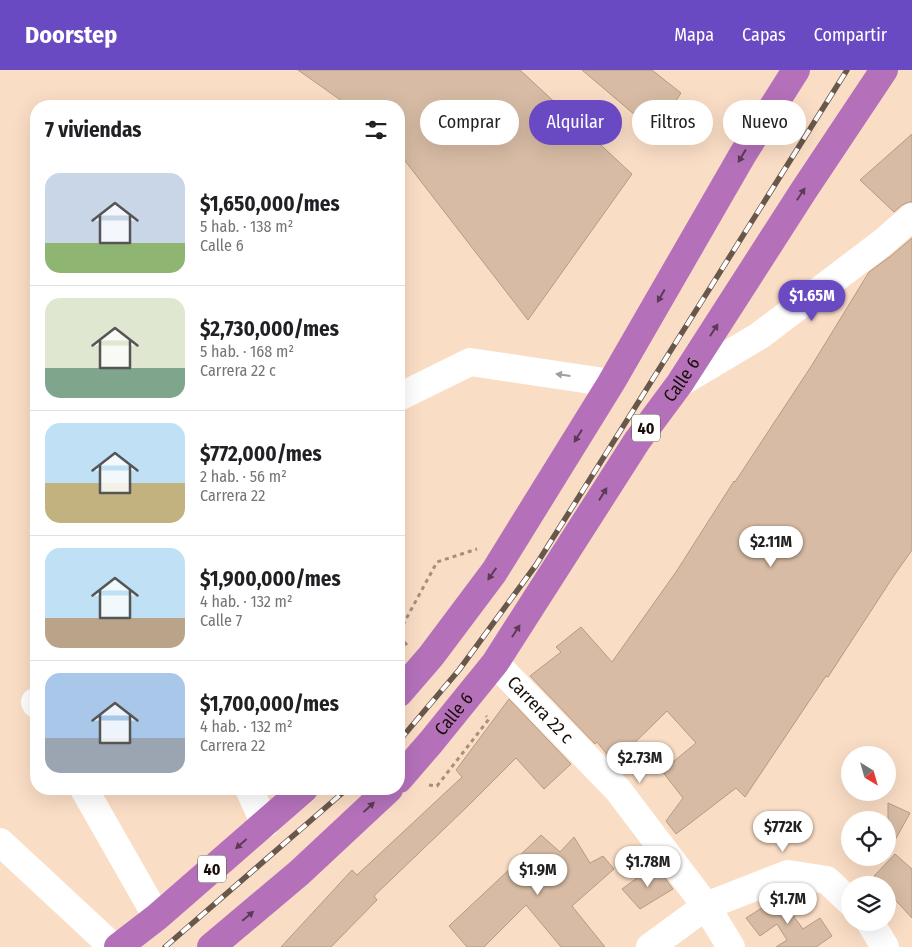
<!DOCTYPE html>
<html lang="es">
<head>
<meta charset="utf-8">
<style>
	:root { --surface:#fff; --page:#f6f6f6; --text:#202124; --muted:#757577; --line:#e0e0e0; --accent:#6a4ac3 }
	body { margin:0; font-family:"Fira Sans Condensed",sans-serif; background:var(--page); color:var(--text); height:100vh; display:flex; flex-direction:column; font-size:19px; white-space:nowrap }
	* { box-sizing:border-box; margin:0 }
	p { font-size:16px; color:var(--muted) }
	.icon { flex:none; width:28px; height:28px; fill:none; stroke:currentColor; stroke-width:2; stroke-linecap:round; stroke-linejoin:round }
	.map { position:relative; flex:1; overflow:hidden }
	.drawer { position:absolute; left:30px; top:30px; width:375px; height:695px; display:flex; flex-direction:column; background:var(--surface); border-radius:20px; box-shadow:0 5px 20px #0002 }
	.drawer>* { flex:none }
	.hud { position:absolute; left:420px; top:30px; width:416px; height:45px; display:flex; gap:10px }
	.needle { width:32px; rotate:143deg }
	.buttons { position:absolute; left:841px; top:676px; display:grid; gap:10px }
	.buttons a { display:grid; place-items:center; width:55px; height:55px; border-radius:50%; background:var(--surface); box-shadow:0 5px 20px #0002; font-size:25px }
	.price { position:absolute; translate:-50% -42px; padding:0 11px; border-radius:18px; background:#fff; color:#222; font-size:16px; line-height:32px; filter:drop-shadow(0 1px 2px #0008) }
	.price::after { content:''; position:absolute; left:50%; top:30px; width:15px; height:11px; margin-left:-8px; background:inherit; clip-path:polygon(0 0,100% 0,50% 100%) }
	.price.current { background:var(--accent); color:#fff }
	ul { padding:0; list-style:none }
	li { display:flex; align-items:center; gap:15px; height:125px; padding:0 15px }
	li+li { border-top:1px solid var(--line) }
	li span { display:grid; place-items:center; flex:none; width:140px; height:100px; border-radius:15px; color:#555 }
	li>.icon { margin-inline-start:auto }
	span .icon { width:60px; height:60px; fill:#fffc; stroke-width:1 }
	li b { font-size:21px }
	h2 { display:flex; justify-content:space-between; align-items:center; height:60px; padding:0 15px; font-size:21px }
	.pill { padding:0 18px; border-radius:22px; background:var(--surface); box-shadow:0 5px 20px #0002; font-size:18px; line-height:45px }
	.pill.current { background:var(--accent); color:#fff }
	header { display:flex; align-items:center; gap:30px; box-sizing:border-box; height:70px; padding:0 25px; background:var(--accent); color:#fff }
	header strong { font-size:24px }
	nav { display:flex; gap:28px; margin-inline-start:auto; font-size:18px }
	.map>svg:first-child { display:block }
	.building { fill:#d7bba4; stroke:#b59a84 }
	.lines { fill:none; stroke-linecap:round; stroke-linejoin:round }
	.path { stroke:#a58f7d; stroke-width:3; stroke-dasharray:4 4; stroke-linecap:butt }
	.minor { stroke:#fff; stroke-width:28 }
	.highway { stroke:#b471ba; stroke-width:28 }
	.rail-casing { stroke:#68584b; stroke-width:5.5 }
	.rail { stroke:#fff; stroke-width:4; stroke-dasharray:11; stroke-linecap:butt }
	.oneway { fill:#5e3a57 }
	.oneway2 { fill:#a29e9b }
	.labels { text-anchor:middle; stroke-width:4; stroke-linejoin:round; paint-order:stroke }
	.shield { fill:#fff; stroke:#5d5651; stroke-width:1 }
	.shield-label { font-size:16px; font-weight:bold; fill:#170d06 }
	.street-label { font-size:18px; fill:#170d06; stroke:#fff }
</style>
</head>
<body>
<header>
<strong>Doorstep</strong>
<nav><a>Mapa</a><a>Capas</a><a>Compartir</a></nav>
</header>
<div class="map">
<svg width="912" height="877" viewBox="0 0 912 877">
	<rect width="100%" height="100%" fill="#faddc5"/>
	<g class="building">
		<path d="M298,0H520L632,104L528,250L399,83V36H349Z"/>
		<path d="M582,0H652L681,23L655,62Z"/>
		<path d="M912,64V132H909L902,135L894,142L860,110Z"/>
		<path d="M912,168V480L893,507L828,607L826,606L745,727L736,718L676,764L666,751L683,728L662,701L696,673L667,641L614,693L597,672L595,674L530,606L561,582L556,577L581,557L612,592L676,502L734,411L735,412L812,295L869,202L892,185Z"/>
		<path d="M509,629L571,694L544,719L516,688L468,736L374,826L377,830L331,877H281L352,800L357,805L462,707L456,700Z"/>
		<path d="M888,733L910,743L888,783Z"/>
		<path d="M541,765L560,782L574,767L590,793L603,786L614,799L572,836L605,877H561L526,835L484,877H467L449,856L512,797L510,795Z"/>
		<path d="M895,784L912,799V848L888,822V815H881L874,806Z"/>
		<path d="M655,795L673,819L640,839L622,819Z"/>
		<path d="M778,825L803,859L820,848L832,866L816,877H776L787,870L777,854L760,866L746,848L765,836L761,831Z"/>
	</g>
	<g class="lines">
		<g class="path">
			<path d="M399,562L437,492L477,479"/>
			<path d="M399,566L407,575"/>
			<path d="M429,715L437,716L489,649L486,646"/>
		</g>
		<g class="minor">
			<path d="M680,313L759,266L882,173L912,147"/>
			<path d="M399,327L470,292L611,313"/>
			<path id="s1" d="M495,593L618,720L706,836L731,877"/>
			<path d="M35,632L36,634"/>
			<path d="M84,719L157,847"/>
			<path d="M249,719L265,754"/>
			<path d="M0,772L113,877"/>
			<path d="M870,852L885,877"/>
			<path d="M650,877L706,836L788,804L827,810L850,832"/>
		</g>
		<g class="highway">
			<path d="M399,623L431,586L494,502L611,313L743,84L796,0"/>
			<path id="s2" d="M399,709L431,672L495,593L637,371L680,313L804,120L884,0"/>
			<path d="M118,877L157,847L304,719"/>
			<path d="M211,877L299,803L389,719"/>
		</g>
		<defs>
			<g id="rail">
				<path d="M399,671L459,600L536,495L847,0"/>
				<path d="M165,877L347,719"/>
			</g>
		</defs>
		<use href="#rail" class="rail-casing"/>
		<use href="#rail" class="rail"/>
	</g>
	<defs><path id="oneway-solid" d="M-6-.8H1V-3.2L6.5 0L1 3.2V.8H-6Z" transform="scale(1.25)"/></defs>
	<g class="oneway">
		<use href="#oneway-solid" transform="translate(742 86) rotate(121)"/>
		<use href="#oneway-solid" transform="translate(801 124) rotate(-57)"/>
		<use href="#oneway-solid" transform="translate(661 226) rotate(120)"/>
		<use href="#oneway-solid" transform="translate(714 260) rotate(-57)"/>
		<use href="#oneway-solid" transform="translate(578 366) rotate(122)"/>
		<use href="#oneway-solid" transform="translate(603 424) rotate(-58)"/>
		<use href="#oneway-solid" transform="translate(492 504) rotate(125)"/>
		<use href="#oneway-solid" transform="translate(516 561) rotate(-57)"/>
		<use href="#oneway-solid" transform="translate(369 737) rotate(-43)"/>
		<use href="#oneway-solid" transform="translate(241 774) rotate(139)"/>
		<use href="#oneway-solid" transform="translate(248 846) rotate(-40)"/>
	</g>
	<use class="oneway2" href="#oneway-solid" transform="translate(563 305) rotate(-172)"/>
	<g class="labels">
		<g class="shield">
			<rect x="632" y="344.5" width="28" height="27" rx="4"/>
			<rect x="198" y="785.5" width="28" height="27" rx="4"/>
		</g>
		<g class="shield-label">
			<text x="646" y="364">40</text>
			<text x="212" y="805">40</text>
		</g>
		<g class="street-label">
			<text dy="6" stroke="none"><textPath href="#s2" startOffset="490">Calle 6</textPath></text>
			<text dy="6" stroke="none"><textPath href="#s1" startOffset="65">Carrera 22 c</textPath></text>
			<text dy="6" stroke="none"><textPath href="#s2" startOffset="85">Calle 6</textPath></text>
		</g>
	</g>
</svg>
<div class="buttons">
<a><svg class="needle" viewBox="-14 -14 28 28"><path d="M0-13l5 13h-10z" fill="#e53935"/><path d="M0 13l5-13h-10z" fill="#757577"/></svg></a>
<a><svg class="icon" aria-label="locate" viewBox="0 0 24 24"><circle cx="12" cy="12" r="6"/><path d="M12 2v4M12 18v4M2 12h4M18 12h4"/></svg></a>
<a><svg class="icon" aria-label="layers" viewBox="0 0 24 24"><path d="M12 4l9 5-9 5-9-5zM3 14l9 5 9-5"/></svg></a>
</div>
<b class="price current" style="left:812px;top:252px">$1.65M</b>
<b class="price" style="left:771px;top:498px">$2.11M</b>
<b class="price" style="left:640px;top:714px">$2.73M</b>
<b class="price" style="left:783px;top:783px">$772K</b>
<b class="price" style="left:648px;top:818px">$1.78M</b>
<b class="price" style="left:538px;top:826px">$1.9M</b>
<b class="price" style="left:788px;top:855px">$1.7M</b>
<div class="hud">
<a class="pill">Comprar</a>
<a class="pill current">Alquilar</a>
<a class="pill">Filtros</a>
<a class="pill">Nuevo</a>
</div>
<section class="drawer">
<h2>7 viviendas<svg class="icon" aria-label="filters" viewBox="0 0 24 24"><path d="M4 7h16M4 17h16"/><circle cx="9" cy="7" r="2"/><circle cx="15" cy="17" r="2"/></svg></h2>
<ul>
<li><span style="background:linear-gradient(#c9d6e8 70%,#8fb573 0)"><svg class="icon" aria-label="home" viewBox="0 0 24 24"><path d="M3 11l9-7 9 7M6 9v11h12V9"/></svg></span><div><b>$1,650,000/mes</b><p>5 hab. · 138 m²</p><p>Calle 6</p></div></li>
<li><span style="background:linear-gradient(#dfe7d0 70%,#7fa58c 0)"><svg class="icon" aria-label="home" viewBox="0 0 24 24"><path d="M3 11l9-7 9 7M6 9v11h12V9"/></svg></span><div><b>$2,730,000/mes</b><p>5 hab. · 168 m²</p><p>Carrera 22 c</p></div></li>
<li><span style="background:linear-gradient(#bfe0f5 60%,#c2b280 0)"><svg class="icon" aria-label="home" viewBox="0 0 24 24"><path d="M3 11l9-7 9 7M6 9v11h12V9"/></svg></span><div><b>$772,000/mes</b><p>2 hab. · 56 m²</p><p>Carrera 22</p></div></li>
<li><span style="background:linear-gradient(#bfe0f5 70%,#b9a48a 0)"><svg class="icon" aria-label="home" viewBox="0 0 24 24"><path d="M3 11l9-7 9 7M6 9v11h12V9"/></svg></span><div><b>$1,900,000/mes</b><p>4 hab. · 132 m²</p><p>Calle 7</p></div></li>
<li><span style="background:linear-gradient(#a9c7e8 65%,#9aa5b1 0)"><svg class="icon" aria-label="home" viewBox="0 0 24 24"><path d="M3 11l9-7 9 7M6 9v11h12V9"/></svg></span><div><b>$1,700,000/mes</b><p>4 hab. · 132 m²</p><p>Carrera 22</p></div></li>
</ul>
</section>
</div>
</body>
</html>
